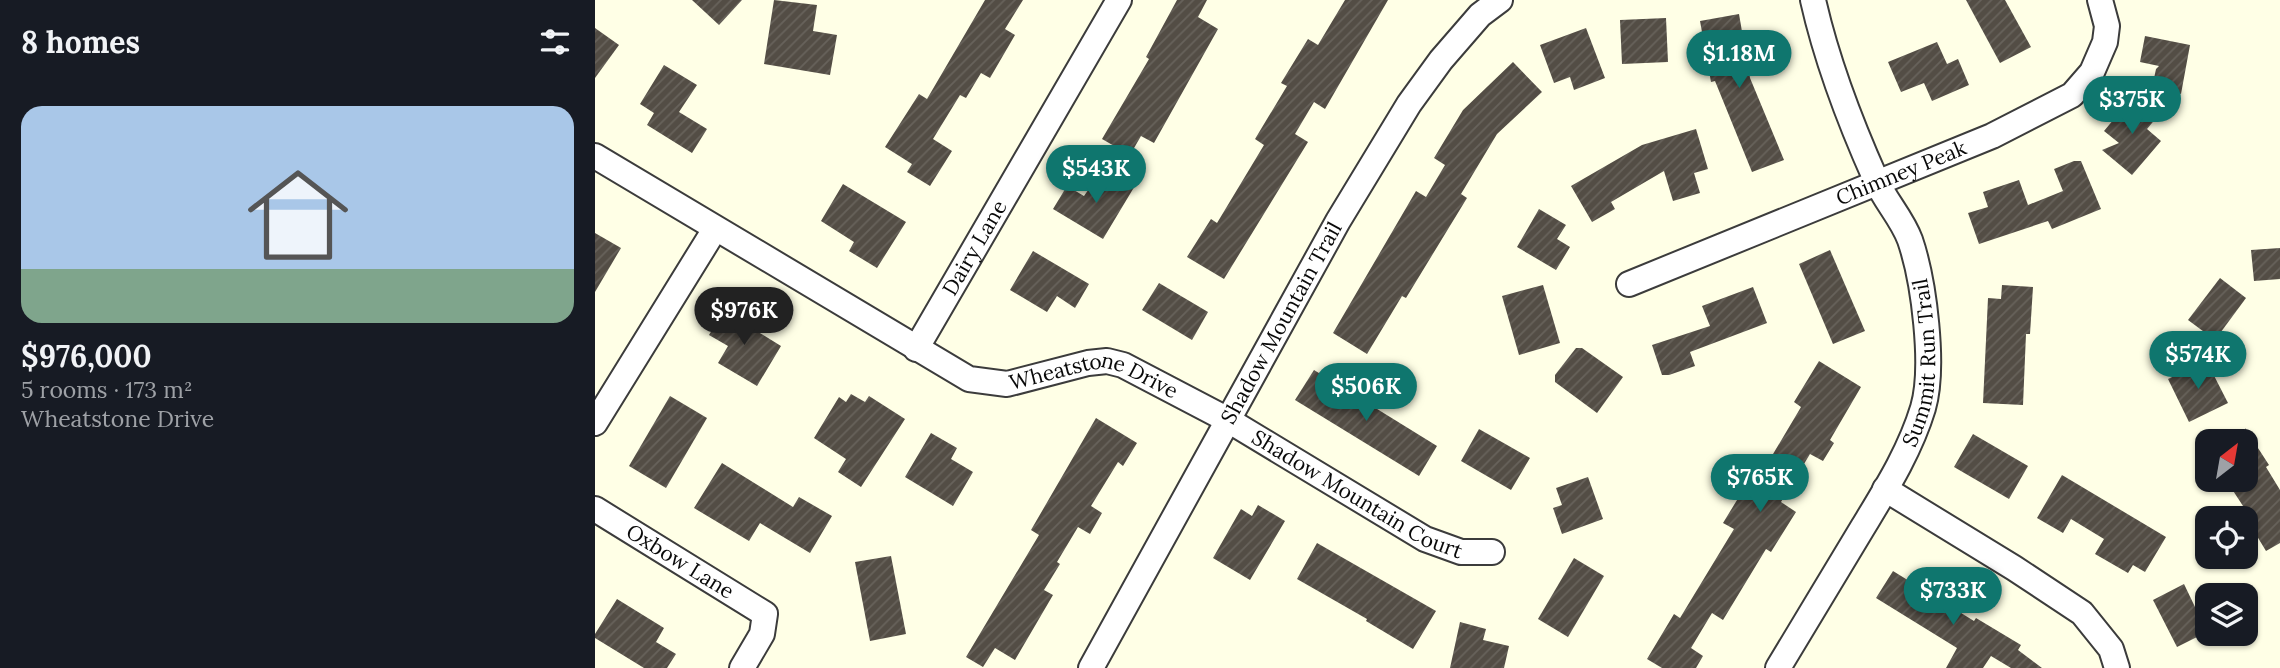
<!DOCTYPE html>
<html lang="en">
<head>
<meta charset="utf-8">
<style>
	:root { --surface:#171b24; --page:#20242c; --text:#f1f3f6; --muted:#9ea1a6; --accent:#0f766e }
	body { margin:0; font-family:Lora,serif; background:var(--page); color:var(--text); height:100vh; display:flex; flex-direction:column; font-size:26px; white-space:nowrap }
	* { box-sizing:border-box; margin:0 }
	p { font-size:23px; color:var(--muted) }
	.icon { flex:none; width:38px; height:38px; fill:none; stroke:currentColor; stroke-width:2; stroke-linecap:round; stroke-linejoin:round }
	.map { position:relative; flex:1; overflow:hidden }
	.panel { display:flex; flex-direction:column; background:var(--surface); width:595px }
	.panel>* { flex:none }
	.needle { width:46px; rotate:31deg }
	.fabs { position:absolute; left:1600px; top:429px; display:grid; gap:14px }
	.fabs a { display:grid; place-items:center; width:63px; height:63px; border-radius:14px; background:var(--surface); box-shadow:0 2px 5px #0004; font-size:35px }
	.price { position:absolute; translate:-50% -60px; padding:0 16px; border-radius:24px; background:var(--accent); color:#fff; font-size:23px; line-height:46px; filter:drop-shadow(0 2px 4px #0008) }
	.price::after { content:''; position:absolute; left:50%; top:42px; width:21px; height:16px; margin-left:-10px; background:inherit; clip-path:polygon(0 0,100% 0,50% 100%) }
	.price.selected { background:#222; color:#fff }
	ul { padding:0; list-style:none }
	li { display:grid; align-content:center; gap:14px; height:371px; padding:0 21px }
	li span { display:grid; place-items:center; height:217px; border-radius:21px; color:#555 }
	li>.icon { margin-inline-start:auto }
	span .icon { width:126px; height:126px; fill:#fffc; stroke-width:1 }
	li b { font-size:30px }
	h2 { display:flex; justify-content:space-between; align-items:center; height:84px; padding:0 21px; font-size:30px }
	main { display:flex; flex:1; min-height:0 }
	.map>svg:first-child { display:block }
	.building { fill:url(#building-hatch) }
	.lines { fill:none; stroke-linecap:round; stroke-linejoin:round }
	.minor-casing { stroke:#3c3c3c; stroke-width:28 }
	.minor { stroke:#fff; stroke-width:24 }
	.labels { text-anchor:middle; stroke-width:7; stroke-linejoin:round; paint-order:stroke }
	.street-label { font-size:21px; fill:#090909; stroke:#fff }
</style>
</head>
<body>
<main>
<section class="panel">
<h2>8 homes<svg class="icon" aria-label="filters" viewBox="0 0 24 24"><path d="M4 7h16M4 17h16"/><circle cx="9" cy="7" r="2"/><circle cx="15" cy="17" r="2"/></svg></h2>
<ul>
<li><span style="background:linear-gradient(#a9c7e8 75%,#7fa58c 0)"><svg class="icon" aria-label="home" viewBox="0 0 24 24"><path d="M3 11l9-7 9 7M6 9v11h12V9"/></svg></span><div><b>$976,000</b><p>5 rooms · 173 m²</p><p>Wheatstone Drive</p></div></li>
</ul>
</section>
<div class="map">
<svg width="1685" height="668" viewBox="0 0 1685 668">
	<defs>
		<pattern id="building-hatch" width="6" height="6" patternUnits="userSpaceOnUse" patternTransform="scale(1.75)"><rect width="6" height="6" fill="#534d45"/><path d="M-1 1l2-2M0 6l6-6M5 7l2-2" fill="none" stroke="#67625b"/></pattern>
	</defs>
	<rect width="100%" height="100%" fill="#ffffe6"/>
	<g class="building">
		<path d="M97,0H147L124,25Z"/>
		<path d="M179,0L222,5L218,31L242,35L235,75L169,64Z"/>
		<path d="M390,0H428L410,29L420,35L395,78L386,73L371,98L365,95L338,139L357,151L335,186L312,172L317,164L290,147L324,94L332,99Z"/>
		<path d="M582,0H612L603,17L623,29L559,143L546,136L535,155L507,139L554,59L551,57Z"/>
		<path d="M750,0H793L730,109L719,102L700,134L713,142L629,279L592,257L616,219L622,223L669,145L660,139L692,86L686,83L713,39L723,45Z"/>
		<path d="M1371,0H1410L1436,47L1405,63Z"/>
		<path d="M1144,14L1155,78L1189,160L1157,172L1120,81L1116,82L1105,21Z"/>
		<path d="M1071,18L1073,62L1027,64L1025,20Z"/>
		<path d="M0,28L24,45L0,78Z"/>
		<path d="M991,28L1010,78L979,90L975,77L959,83L945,45Z"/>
		<path d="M1550,36L1595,45L1586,94L1557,88L1561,69L1564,66L1545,62Z"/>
		<path d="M1342,42L1352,64L1363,59L1374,85L1337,101L1329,83L1306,92L1293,62Z"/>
		<path d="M918,62L947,92L902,134L866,194L872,198L811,298L807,296L772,354L738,333L821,191L831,197L850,165L839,158L868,110Z"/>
		<path d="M69,65L102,85L84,112L112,129L97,153L52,125L59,113L45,104Z"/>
		<path d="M1538,96L1562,117L1552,129L1566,141L1537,175L1507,150L1524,143L1509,131Z"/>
		<path d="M1101,129L1113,169L1099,173L1105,193L1078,201L1069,171L1016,202L1020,209L997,222L976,186L1047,145Z"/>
		<path d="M1479,161H1486L1506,209L1457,229L1453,221L1384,244L1373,213L1393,207L1388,192L1424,180L1433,205L1468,191L1459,169Z"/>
		<path d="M527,175L541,184L508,239L458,209L472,186L489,196L502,177L519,187Z"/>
		<path d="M248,184L311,222L282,268L254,251L259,242L226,221Z"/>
		<path d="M944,209L971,225L962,239L975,247L961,270L922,247Z"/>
		<path d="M0,233L26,248L0,292Z"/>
		<path d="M1685,248V279L1659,281L1656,250Z"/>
		<path d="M1235,250L1270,331L1238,344L1204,264Z"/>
		<path d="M438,251L494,284L480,308L462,296L452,312L415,290Z"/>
		<path d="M1625,278L1651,298L1620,340L1593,320Z"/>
		<path d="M564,283L613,312L597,340L547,310Z"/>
		<path d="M948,285L965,343L924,355L907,296Z"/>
		<path d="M1407,285L1438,287L1435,334H1431L1428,405L1388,403L1393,298L1406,299Z"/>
		<path d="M1158,287L1172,323L1095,352L1100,366L1074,375H1067L1057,345L1115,326L1107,306Z"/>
		<path d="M140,311L158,322L155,327L186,346L162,386L123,363L133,346L114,335L128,312L136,317Z"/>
		<path d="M981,348H987L1028,377L1002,413L960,382V375Z"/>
		<path d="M1611,360L1633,403L1594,422L1573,379Z"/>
		<path d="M1224,361L1266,387L1235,440L1239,443L1228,461L1215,454L1186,502L1201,512L1176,552L1171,549L1128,620L1117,613L1096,648L1108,656L1101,668H1067L1052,659L1079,614L1085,618L1139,529L1128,523L1153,482L1159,486L1206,407L1199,402Z"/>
		<path d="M719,370L842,446L824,476L700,400Z"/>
		<path d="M256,394L270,402L274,396L310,419L266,487L243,472L251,459L219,438L244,397L251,402Z"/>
		<path d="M75,396L112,418L71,488L34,466Z"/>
		<path d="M501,418L542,443L528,466L523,462L496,506L507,513L495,534L483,527L462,562L465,564L449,590L458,595L420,660L400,648L388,667L371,657L444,535L436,530Z"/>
		<path d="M1650,428L1674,465L1671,467L1685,490V543L1671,551L1645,508L1648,506L1631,480H1650Z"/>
		<path d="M884,429L935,458L916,490L866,461Z"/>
		<path d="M336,433L362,448L356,459L378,472L358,506L310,477Z"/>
		<path d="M1378,434L1433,466L1414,499L1359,467Z"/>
		<path d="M127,463L198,507L204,497L237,516L215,553L165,523L154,541L99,508Z"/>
		<path d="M1467,475L1571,537L1550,572L1538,565L1533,573L1500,554L1509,539L1476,519L1468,533L1442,518Z"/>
		<path d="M993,477L1008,519L967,534L958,508L967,505L961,488Z"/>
		<path d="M663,505L690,521L655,580L618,558L646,509L657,516Z"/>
		<path d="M722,543L841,611L818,649L771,621L772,619L702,579Z"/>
		<path d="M296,556L311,634L275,641L260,562Z"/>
		<path d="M979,558L1009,576L973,637L943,619Z"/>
		<path d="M1298,571L1379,621L1381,618L1426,645L1423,650L1447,668H1416L1396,656L1388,668H1351L1362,648L1281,598Z"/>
		<path d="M1589,584L1612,632L1582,647L1558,600Z"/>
		<path d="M22,599L69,628L61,642L81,654L72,668H49L0,638V634Z"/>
		<path d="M865,622L891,629L888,640L914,646L909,668H855Z"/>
	</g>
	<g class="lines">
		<defs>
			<g id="minor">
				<path id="s1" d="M0,156L374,379L412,384L493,363L512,361L528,365L633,420L830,539L866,552H897"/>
				<path id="s2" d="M1034,284L1397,136L1477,95L1497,72L1510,42L1512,26L1505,0"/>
				<path id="s3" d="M321,349L524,0"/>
				<path d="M0,423L120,229"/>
				<path d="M1290,489L1419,568L1487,613L1516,649L1522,668"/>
				<path id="s4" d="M0,509L170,614L167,634L147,668"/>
				<path id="s5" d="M496,668L743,221L814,104L846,60L885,15L905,0"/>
				<path id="s6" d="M1183,668C1211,621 1240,574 1268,527C1291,489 1315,451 1328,408C1340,367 1329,281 1315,240C1307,218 1290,201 1281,180C1255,122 1232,62 1218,0"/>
			</g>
		</defs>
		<use href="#minor" class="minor-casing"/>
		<use href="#minor" class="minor"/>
	</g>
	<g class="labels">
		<g class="street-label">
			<text dy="7" stroke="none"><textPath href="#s2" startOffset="294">Chimney Peak</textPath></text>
			<text dy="7" stroke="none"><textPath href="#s3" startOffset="117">Dairy Lane</textPath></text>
			<text dy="7" stroke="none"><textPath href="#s5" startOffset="394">Shadow Mountain Trail</textPath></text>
			<text dy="7" stroke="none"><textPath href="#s6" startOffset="343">Summit Run Trail</textPath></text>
			<text dy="7" stroke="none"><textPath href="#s1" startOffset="565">Wheatstone Drive</textPath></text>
			<text dy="7" stroke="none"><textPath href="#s1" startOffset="861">Shadow Mountain Court</textPath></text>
			<text dy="7" stroke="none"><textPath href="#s4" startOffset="100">Oxbow Lane</textPath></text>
		</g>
	</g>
</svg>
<div class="fabs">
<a><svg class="needle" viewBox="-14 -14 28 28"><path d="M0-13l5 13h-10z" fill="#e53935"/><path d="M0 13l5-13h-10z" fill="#9ea1a6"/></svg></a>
<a><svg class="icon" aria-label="locate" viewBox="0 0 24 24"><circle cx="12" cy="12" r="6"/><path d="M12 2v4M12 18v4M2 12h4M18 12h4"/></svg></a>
<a><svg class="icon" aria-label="layers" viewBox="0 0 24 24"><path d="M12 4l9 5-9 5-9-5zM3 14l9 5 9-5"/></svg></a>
</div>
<b class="price" style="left:1144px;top:90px">$1.18M</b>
<b class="price" style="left:1537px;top:136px">$375K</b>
<b class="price" style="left:501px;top:205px">$543K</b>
<b class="price selected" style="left:149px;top:347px">$976K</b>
<b class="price" style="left:1603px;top:391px">$574K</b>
<b class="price" style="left:771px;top:423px">$506K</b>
<b class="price" style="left:1165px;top:514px">$765K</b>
<b class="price" style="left:1358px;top:627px">$733K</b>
</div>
</main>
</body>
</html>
